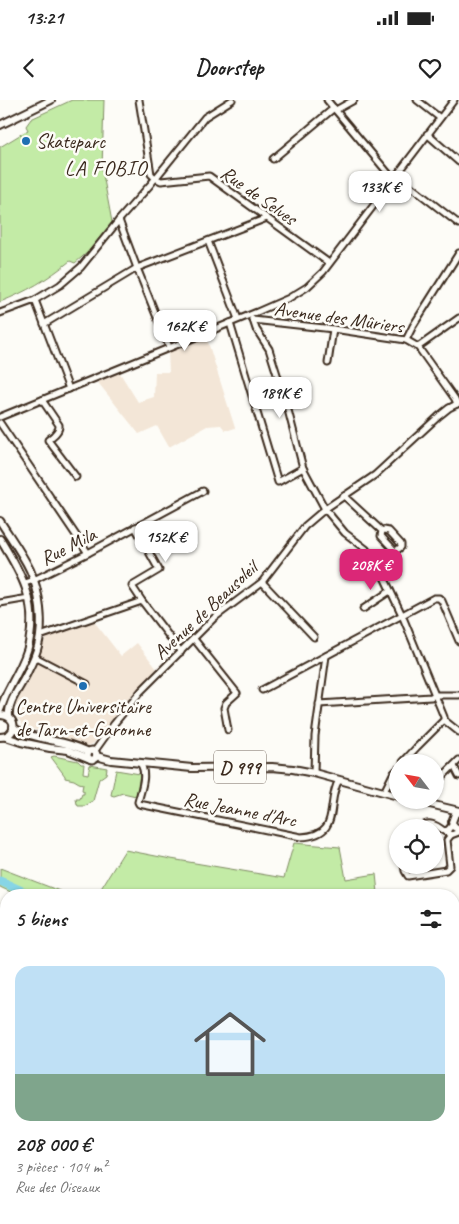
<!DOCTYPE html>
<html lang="fr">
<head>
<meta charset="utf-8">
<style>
	:root { --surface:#fff; --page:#f6f6f6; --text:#222; --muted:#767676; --accent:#db2777 }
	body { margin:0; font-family:Caveat,sans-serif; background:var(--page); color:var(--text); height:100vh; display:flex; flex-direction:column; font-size:19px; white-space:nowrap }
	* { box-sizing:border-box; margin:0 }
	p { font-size:16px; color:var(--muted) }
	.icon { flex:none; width:28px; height:28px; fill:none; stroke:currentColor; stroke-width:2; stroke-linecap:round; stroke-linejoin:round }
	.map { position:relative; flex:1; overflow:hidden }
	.sheet { position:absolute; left:0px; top:789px; width:460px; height:336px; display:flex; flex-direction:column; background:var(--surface); border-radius:20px 20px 0 0; box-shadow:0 1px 4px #0004 }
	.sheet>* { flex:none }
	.needle { width:32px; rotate:301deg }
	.controls { position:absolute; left:389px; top:654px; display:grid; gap:10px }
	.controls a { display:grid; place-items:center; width:55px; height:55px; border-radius:50%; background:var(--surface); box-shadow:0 1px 4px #0004; font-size:25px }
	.price { position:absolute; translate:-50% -42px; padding:0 11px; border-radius:10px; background:#fff; color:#222; font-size:16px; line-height:32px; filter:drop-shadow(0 1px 2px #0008) }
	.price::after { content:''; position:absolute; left:50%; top:30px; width:15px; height:11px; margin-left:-8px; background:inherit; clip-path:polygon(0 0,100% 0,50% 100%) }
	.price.current { background:var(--accent); color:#fff }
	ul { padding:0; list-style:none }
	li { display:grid; align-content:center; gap:10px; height:265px; padding:0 15px }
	li span { display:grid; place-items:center; height:155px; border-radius:15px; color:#555 }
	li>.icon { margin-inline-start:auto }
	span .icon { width:90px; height:90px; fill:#fffc; stroke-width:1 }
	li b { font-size:21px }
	h2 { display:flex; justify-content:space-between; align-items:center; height:60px; padding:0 15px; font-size:21px }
	.status { display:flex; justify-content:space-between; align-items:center; height:35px; padding:0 25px; background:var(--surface); direction:ltr }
	.status svg { height:14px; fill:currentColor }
	header { display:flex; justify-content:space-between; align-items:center; height:65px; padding:0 15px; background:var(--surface); font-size:22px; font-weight:700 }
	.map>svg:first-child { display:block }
	.built { fill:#f3e6d7 }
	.green { fill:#c3eba6; stroke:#7f8a62 }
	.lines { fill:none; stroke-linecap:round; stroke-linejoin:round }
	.stream { stroke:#699196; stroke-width:1 }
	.river { stroke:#87d5e6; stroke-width:9 }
	.minor-casing { stroke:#3b2a1e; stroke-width:9 }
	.major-casing { stroke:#3b2a1e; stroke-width:10 }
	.minor { stroke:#fdfcf7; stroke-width:5 }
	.major { stroke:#fdfcf7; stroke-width:6 }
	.poi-dot { fill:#1f6fb2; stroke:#fdfcf7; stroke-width:2 }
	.labels { text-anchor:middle; stroke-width:5; stroke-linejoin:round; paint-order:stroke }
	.shield { fill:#fdfcf7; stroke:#75695f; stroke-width:1 }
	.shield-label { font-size:19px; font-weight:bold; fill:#3b2a1e }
	.poi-label { font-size:20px; fill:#3b2a1e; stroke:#fdfcf7; text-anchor:start }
	.street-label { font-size:20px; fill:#3b2a1e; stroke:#fdfcf7 }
	.neighbourhood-label { font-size:21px; letter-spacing:1px; fill:#3b2a1e; stroke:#fdfcf7 }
</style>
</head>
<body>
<div class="status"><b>13:21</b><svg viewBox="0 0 49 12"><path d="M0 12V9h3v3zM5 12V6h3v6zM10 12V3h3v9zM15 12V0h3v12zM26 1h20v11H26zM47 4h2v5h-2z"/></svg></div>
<header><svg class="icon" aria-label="back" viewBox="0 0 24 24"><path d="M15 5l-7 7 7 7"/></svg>Doorstep<svg class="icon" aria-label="heart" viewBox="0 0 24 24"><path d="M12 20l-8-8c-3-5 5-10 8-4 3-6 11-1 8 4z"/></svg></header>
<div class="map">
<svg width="459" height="1124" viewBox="0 0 459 1124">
	<rect width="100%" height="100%" fill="#fdfcf7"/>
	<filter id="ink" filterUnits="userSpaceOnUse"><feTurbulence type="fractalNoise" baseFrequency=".02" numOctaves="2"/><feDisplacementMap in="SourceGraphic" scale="10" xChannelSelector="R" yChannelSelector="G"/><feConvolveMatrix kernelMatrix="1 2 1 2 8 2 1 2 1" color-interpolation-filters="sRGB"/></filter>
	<g filter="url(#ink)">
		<g class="built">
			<path d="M206,236L235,328L229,330H225L221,325L207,326L169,347L157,326L139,334L96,280L118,270L138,302L154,297L155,272H169L168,252Z"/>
			<path d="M93,520L121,556L137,543L157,569L128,599L94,643L88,646L54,635L28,628L23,625L16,616V604L39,559L43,544L48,535Z"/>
			<path d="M454,1100L459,1104V1124H55L59,1119H454Z"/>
		</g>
		<g class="green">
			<path d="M72,0H104L102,69L112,122L88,152L75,163L70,161C48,179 26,192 0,202V47L28,30L26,26L31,19Z"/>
			<path d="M54,656L78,661L81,664H84L83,673L88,674L90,665L107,668L106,674L99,679L93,701L85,706H78L77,704L76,699H80L82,694H84V691L82,690L83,684L79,683L74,680L65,678V676L51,657Z"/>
			<path d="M116,670L140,674L136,696L123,693L114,696L111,695Z"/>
			<path d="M294,743L340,747L346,779L376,774L378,793L388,795H97L125,750L171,759L284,778Z"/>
			<path d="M0,768L70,795H17L0,787Z"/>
			<path d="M454,1018L459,1022V1104L454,1100Z"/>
		</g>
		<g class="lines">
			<path class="stream" d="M454,1098L459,1102"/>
			<g class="river">
				<path d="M0,781L31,795"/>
				<path d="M454,831L459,829"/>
			</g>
			<defs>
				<g id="minor">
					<path d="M139,0L151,74L155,78L161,81L209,76L329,163"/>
					<path d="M327,0L393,79"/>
					<path d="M417,0L440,18"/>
					<path d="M336,10L354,0"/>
					<path d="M427,34L459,62"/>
					<path d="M273,59L334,8"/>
					<path d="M396,75L459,124"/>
					<path d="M119,120L137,168L169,247"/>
					<path d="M208,141L238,219"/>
					<path d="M35,200L69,289"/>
					<path d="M0,213L35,200L60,185L81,167L119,120L150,85L205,17L232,0"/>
					<path d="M252,219L253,220L333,229L406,240L418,247L455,299L457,304"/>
					<path d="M253,220L256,229L269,249L287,306L303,368L325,409L345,433L366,449L383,475L402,515L444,617V620L417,647L403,662"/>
					<path d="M230,223L278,382L303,368"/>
					<path d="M44,224L137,168L267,118"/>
					<path d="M406,240L413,226L459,153"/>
					<path d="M418,247L459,218"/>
					<path d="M328,263L333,229"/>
					<path d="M42,300L59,325C60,331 53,336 48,340L76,377"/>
					<path d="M0,317L257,212L289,198L307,187L323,172L454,0"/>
					<path d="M0,323L88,453"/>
					<path d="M344,396L382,431L381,436L394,450L396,451L401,447V444L389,431L384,430L382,431"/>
					<path d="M135,427L159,470L132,486L142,501L181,552"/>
					<path d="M262,482L314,537"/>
					<path d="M25,483L34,480L88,453L203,391"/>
					<path d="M0,503L29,498"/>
					<path d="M363,509L390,491"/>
					<path d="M40,536L142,501"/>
					<path d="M194,539L237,593L226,603L224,608L228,630"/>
					<path d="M35,557L87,584"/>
					<path d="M262,590L434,498H439L442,501L459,541"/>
					<path d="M319,604L431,597L435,595H459"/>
					<path d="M444,620L459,632"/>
					<path d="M94,652L114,624L141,591L214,518L262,482L305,426L325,409L375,375L439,316L449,308L459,303"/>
					<path d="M140,663C148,674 141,690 138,702L139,704L301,737C343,735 325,703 339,680"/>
					<path d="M454,666L459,676"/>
					<path d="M314,673L315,636L326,556"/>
					<path d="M435,681L441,678L459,660"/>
					<path d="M384,692L393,674L398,669"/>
					<path d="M453,724L448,730L444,731L451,735L459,732"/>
					<path d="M420,728C429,720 436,725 444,731"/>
					<path d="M404,765L405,771L408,776L446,770L450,766L447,740L451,735"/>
					<path d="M0,1072L6,1077"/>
					<path d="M44,1119L48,1124"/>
					<path d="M314,1124L324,1119"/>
				</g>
				<g id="major">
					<path d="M0,25L51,0"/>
					<path d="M0,421C10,437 22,453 30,470C40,492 44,524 38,546C36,555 32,563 28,571C22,586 7,601 9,617"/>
					<path d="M0,439C21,473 38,501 29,543C26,560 16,574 9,589C5,596 3,603 0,610"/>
					<path d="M0,615C18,615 18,637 0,637"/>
					<path d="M13,627C24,636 41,637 54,641C66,643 78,647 89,652"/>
					<path d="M6,637L21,642L50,648L68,650L88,658"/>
					<circle cx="92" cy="655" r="4.5"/>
					<path d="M96,656L111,660L192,668L272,667L293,669L314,673L398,696"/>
					<path d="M413,700L459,711"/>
					<path d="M459,711L455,714L452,722L454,727L459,730"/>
					<path d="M0,829L6,832"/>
					<path d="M454,976L459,968"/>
					<path d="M419,1119L422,1124"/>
				</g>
			</defs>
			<use href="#minor" class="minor-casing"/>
			<use href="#major" class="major-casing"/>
			<use href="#minor" class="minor"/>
			<use href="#major" class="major"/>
		</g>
	</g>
	<g class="poi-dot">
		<circle cx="26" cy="41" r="5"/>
		<circle cx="83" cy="586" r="5"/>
	</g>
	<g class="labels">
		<rect class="shield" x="214" y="650.5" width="52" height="33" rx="4"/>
		<g class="shield-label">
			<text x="240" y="674">D 999</text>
		</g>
		<g class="poi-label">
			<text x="36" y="48">Skateparc</text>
			<text x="83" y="613" text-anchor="middle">Centre Universitaire<tspan x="83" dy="23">de Tarn-et-Garonne</tspan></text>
		</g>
		<g class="street-label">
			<text transform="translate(259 95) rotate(35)" y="7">Rue de Selves</text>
			<text transform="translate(339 217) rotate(8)" y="7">Avenue des Mûriers</text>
			<text transform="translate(68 446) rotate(-27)" y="7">Rue Mila</text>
			<text transform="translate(205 510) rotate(-43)" y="7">Avenue de Beausoleil</text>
			<text transform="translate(240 709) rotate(11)" y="7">Rue Jeanne d'Arc</text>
		</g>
		<g class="neighbourhood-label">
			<text x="106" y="75">LA FOBIO</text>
		</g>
	</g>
</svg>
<div class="controls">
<a><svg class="needle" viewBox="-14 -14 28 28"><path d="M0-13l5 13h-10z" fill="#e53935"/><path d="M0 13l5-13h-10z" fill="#767676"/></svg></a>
<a><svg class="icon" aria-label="locate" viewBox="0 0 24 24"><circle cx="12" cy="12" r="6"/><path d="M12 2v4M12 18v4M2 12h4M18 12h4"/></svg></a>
</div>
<b class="price" style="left:380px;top:113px">133K €</b>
<b class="price" style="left:185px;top:252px">162K €</b>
<b class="price" style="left:280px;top:319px">189K €</b>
<b class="price" style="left:166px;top:463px">152K €</b>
<b class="price current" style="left:371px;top:491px">208K €</b>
<section class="sheet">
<h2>5 biens<svg class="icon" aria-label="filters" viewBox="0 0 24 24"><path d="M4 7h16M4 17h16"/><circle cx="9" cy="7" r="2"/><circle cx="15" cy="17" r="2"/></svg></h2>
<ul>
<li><span style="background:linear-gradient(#bfe0f5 70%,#7fa58c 0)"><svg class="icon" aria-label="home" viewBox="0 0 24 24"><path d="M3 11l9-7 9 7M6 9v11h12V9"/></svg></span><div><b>208 000 €</b><p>3 pièces · 104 m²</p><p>Rue des Oiseaux</p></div></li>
</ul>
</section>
</div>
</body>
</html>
